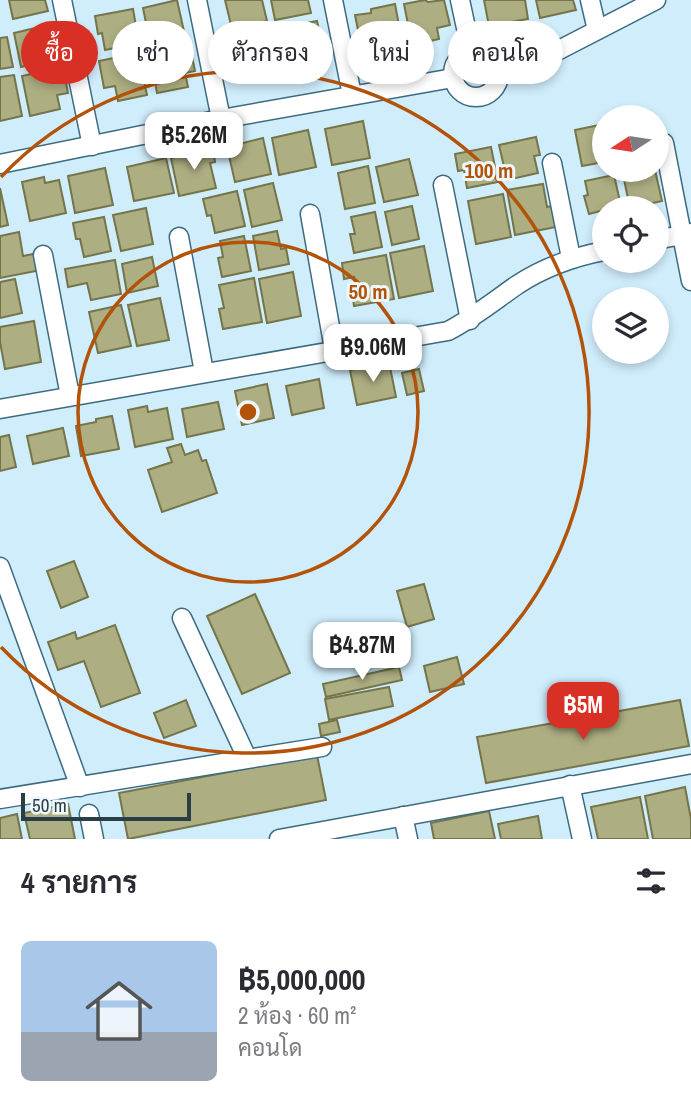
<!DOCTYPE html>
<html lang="th">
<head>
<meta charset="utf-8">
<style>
	:root { --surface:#fff; --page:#f7f7f7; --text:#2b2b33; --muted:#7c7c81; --line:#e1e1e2; --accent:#d93025 }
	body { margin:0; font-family:"Archivo Narrow",Sarabun,sans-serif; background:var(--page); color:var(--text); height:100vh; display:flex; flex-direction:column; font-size:26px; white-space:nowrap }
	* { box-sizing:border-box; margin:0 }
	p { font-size:23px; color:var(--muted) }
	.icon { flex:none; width:38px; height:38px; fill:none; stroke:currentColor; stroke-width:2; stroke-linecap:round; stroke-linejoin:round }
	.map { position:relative; height:839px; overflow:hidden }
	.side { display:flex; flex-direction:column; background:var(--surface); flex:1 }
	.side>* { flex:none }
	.guide { position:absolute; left:21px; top:21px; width:649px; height:63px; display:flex; gap:14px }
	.needle { width:46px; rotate:258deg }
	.buttons { position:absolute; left:592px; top:105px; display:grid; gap:14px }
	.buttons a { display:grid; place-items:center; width:77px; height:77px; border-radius:50%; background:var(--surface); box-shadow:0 4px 10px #0003; font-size:35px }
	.scale { position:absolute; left:21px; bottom:18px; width:170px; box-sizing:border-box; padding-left:7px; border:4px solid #2a3e48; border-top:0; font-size:19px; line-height:24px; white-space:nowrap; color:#2a3e48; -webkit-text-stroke:5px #edf7fc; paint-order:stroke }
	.price { position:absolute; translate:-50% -60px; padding:0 16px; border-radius:14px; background:#fff; color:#222; font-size:23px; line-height:46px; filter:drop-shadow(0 2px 4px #0008) }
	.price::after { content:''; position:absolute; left:50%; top:42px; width:21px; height:16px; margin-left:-10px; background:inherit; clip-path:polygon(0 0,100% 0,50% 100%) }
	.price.on { background:var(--accent); color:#fff }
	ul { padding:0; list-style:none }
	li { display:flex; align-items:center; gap:21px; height:175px; padding:0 21px }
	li+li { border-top:2px solid var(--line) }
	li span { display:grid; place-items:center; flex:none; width:196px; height:140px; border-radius:10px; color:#555 }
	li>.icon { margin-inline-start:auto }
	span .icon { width:84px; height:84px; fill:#fffc; stroke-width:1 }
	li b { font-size:30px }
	h2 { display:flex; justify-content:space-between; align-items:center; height:84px; padding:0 21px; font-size:30px }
	.pill { padding:0 24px; border-radius:32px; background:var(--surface); box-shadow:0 4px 10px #0003; font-size:24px; line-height:63px }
	.pill.on { background:var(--accent); color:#fff }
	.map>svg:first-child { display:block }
	.building { fill:#adae82; stroke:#74754a; stroke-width:2 }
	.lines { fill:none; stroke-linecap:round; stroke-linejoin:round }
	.minor-casing { stroke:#3c6b80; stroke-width:21 }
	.minor { stroke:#fff; stroke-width:18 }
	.ring { fill:none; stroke:#b3530a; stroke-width:3.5 }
	.centre { fill:#b3530a; stroke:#edf7fc; stroke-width:3.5 }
	.ring-label { font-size:21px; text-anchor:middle; font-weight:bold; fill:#b3530a; stroke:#edf7fc; stroke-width:6; stroke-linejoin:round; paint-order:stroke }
</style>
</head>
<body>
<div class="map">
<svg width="691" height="839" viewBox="0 0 691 839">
	<rect width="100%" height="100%" fill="#d0edfc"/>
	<g class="building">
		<path d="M9,0H45L48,11L13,19Z"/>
		<path d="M177,0L185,36L150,43L143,8Z"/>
		<path d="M225,0H262L267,21L232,29Z"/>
		<path d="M271,0H308L311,13L275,20Z"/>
		<path d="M425,0L428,2L444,0L450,25L437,28L439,39L412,45L404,4Z"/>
		<path d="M484,0H525L528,19L489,26Z"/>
		<path d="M536,0H573L576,10L540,18Z"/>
		<path d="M395,4L403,47L373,53L370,38L360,40L355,15L371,13V9Z"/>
		<path d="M133,9L139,43L105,50L102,33L98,34L95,16Z"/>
		<path d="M317,21L323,48L312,50L315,63L285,69L277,29Z"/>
		<path d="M48,25L51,41L48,42L51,60L21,67L14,33Z"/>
		<path d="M267,30L275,70L246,76L243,62L233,65L227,39Z"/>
		<path d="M7,37L13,67L0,69V38Z"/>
		<path d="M175,45L176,50L190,47L195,71L185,73L188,87L157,93L149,50Z"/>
		<path d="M138,53L147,95L118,101L115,86L104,88L99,61Z"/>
		<path d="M63,67L68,93L57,95L60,109L30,116L22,76Z"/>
		<path d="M14,75L22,116L0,121V77Z"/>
		<path d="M363,121L370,158L332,165L325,129Z"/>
		<path d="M604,124V162L582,166L575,130Z"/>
		<path d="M308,130L316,167L279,175L272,138Z"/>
		<path d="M536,137L540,155L534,156L538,173L507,180L499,145Z"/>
		<path d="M263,138L271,174L235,182L227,147Z"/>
		<path d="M491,147L498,182L467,188L464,170L458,171L455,154Z"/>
		<path d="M213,149L215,162L210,163L216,188L179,196L171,158Z"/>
		<path d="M166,158L174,193L134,201L127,167Z"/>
		<path d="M409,159L418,195L384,202L376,167Z"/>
		<path d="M368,166L375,203L345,209L338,173Z"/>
		<path d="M105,168L113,205L75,213L68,176Z"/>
		<path d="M622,170H655L662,201L630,208Z"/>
		<path d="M614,175L621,206L604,208V210L589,214L584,196L588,195L585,181Z"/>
		<path d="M44,177L45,183L59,180L66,213L30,221L22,182Z"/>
		<path d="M273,183L282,220L252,227L244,190Z"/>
		<path d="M543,184L547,207L552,206L556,227L515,235L507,190Z"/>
		<path d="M0,188L8,225L0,227Z"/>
		<path d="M237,191L245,226L215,233L211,215L207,216L203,199Z"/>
		<path d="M503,194L511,237L476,244L468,201Z"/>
		<path d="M412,206L419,239L392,245L385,212Z"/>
		<path d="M146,208L153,244L121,251L113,215Z"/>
		<path d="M375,212L382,247L354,253L350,234H355L351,217Z"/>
		<path d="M104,217L111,251L84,257L80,239H76L73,223Z"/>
		<path d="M277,231L281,249L286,248L289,264L259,270L253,236Z"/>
		<path d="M19,232L23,256L38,253L41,270L0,278V236Z"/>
		<path d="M244,236L251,271L222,277L218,258L223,257L220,241Z"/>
		<path d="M424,246L433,291L399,298L390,253Z"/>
		<path d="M386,255L394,299L354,306L351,284H355L354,277L344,279L342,263Z"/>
		<path d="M152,257L158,286L127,293L122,264Z"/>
		<path d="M115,260L121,294L91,300L87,283L68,287L65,269Z"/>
		<path d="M293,272L301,316L267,323L259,279Z"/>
		<path d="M254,278L262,322L223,329L219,309L224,308L219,285Z"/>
		<path d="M15,279L22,313L0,318V282Z"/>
		<path d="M160,298L169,340L137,346L128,305Z"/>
		<path d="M121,305L131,346L98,353L89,312Z"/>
		<path d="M34,321L41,362L5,369L0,342V327Z"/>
		<path d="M389,362L396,397L357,405L350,370Z"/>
		<path d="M419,369L424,391L407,395L402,373Z"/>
		<path d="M319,379L324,408L292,415L286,386Z"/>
		<path d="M267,384L274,418L242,425L235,391Z"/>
		<path d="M218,402L224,429L187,437L182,409Z"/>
		<path d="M147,406L148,412L167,408L173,439L135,447L128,410Z"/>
		<path d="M112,416L119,449L81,456L76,426L96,422V419Z"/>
		<path d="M63,428L69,456L33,464L27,436Z"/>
		<path d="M9,435L16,467L0,471V437Z"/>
		<path d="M181,444L185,455L198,450L202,461L206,460L217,493L162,512L148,470L172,462L167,448Z"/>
		<path d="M74,561L88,597L61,608L47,571Z"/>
		<path d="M424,584L434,619L407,627L397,591Z"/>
		<path d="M255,594L290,673L242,694L207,616Z"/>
		<path d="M115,625L140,693L101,707L84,661L58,670L48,642L75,632L77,639Z"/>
		<path d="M457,657L464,684L430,692L424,666Z"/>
		<path d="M399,667L402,680L326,697L323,684Z"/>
		<path d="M389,687L393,706L329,720L325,699Z"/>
		<path d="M186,700L196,726L164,738L154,713Z"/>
		<path d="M680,700L689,746L486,783L477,737Z"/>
		<path d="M337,720L340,732L321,736L319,724Z"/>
		<path d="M317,755L326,800L128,839L119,793Z"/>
		<path d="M685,787L691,819V839H653L645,796Z"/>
		<path d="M640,797L648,839H598L591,807Z"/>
		<path d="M68,804L75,839H30L24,813Z"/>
		<path d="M489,811L495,839H434L431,823Z"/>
		<path d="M17,814L22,839H0V818Z"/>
		<path d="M538,816L542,839H501L498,824Z"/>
	</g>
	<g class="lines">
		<defs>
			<g id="minor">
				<path d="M62,0L92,146"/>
				<path d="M197,0L221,119"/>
				<path d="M333,0L352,95"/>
				<path d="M460,0L471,51"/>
				<path d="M590,0L597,30"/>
				<circle cx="476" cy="74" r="23"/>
				<path d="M498,69L559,50L656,0"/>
				<path d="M664,143L691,281"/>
				<path d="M552,163L571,258"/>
				<path d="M0,164L221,119L453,78"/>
				<path d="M443,185L470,320"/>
				<path d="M310,214L334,349"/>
				<path d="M179,237L204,372"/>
				<path d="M656,240L691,233"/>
				<path d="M43,255L70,396"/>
				<path d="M0,409L448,331C473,318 494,301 517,285C543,268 573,257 604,251"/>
				<path d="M0,567L80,787"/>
				<path d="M182,618L247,758"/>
				<path d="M570,785L582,839"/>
				<path d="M0,799L322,747"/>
				<path d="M89,814L94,839"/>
				<path d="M403,816L408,839"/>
				<path d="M279,839L691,764"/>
			</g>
		</defs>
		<use href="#minor" class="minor-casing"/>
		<use href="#minor" class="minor"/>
	</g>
	<g class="ring">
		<circle cx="248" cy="412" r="170"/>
		<path d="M1 177A341 341 0 1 1 1 647"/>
	</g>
	<circle cx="248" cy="412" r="10" class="centre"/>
	<g class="ring-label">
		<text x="489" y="178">100 m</text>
		<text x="368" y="299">50 m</text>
	</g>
</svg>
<div class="buttons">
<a><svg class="needle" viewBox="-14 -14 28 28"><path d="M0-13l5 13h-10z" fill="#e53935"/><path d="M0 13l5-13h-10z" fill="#7c7c81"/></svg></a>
<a><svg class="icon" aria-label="locate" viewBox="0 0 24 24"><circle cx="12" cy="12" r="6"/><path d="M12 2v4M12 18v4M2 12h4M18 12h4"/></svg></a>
<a><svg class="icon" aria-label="layers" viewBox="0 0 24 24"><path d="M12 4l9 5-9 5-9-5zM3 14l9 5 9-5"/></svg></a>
</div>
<div class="scale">50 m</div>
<b class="price" style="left:194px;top:172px">฿5.26M</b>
<b class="price" style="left:373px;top:384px">฿9.06M</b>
<b class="price" style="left:362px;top:682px">฿4.87M</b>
<b class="price on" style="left:583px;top:742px">฿5M</b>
<div class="guide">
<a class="pill on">ซื้อ</a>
<a class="pill">เช่า</a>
<a class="pill">ตัวกรอง</a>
<a class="pill">ใหม่</a>
<a class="pill">คอนโด</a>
</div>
</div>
<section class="side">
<h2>4 รายการ<svg class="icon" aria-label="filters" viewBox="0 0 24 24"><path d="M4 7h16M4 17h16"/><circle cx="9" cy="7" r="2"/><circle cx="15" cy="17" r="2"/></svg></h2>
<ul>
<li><span style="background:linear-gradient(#a9c7e8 65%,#9aa5b1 0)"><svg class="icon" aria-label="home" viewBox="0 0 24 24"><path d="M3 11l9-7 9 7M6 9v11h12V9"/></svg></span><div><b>฿5,000,000</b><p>2 ห้อง · 60 m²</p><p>คอนโด</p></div></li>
</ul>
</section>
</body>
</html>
